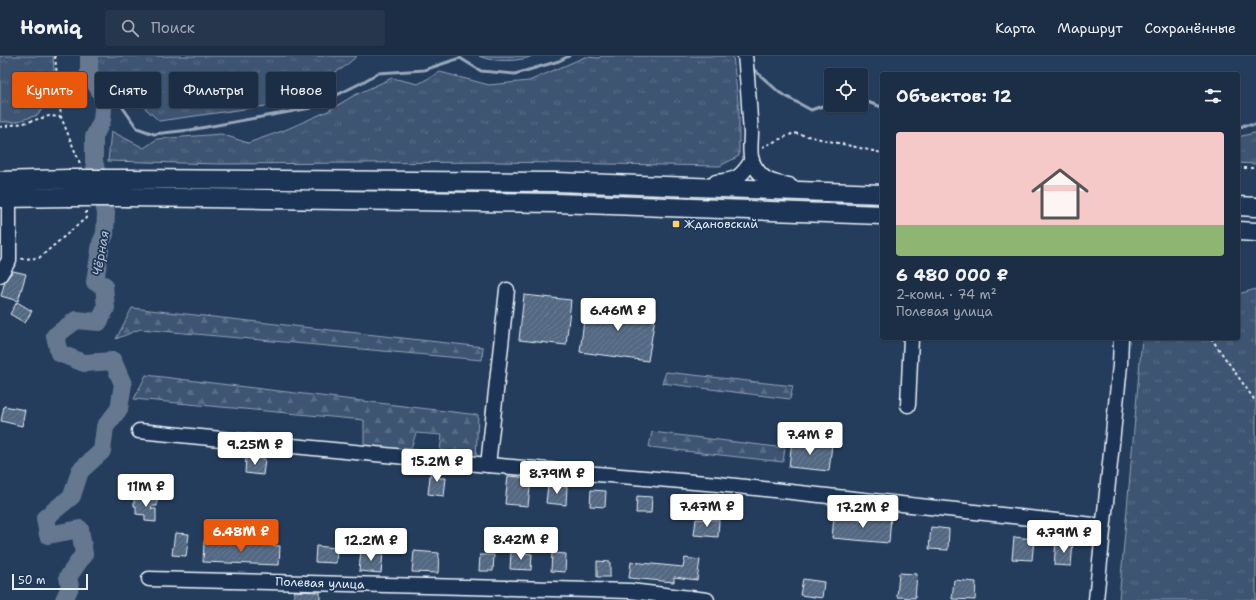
<!DOCTYPE html>
<html lang="ru">
<head>
<meta charset="utf-8">
<style>
	:root { --surface:#1c2e46; --page:#25364d; --text:#f1f3f6; --muted:#a0a8b3; --line:#3a4a5f; --accent:#ea580c }
	body { margin:0; font-family:"Shantell Sans",sans-serif; background:var(--page); color:var(--text); height:100vh; display:flex; flex-direction:column; font-size:15px; white-space:nowrap }
	* { box-sizing:border-box; margin:0 }
	p { font-size:13px; color:var(--muted) }
	.icon { flex:none; width:22px; height:22px; fill:none; stroke:currentColor; stroke-width:2; stroke-linecap:round; stroke-linejoin:round }
	.map { position:relative; flex:1; overflow:hidden }
	.side { position:absolute; left:880px; top:16px; width:360px; height:268px; display:flex; flex-direction:column; background:var(--surface); border-radius:4px; box-shadow:0 1px 3px #0004,0 0 0 1px var(--line) }
	.side>* { flex:none }
	.banner { position:absolute; left:12px; top:16px; width:380px; height:36px; display:flex; gap:8px }
	.buttons { position:absolute; left:824px; top:12px; display:grid; gap:8px }
	.buttons a { display:grid; place-items:center; width:44px; height:44px; border-radius:4px; background:var(--surface); box-shadow:0 1px 3px #0004,0 0 0 1px var(--line); font-size:20px }
	.scale { position:absolute; left:12px; bottom:10px; width:76px; box-sizing:border-box; padding-left:4px; border:2px solid #e8f1f8; border-top:0; font-size:11px; line-height:14px; white-space:nowrap; color:#e8f1f8; -webkit-text-stroke:3px #1d3557; paint-order:stroke }
	.price { position:absolute; translate:-50% -34px; padding:0 9px; border-radius:4px; background:#fff; color:#222; font-size:13px; line-height:26px; filter:drop-shadow(0 1px 2px #0008) }
	.price::after { content:''; position:absolute; left:50%; top:24px; width:12px; height:9px; margin-left:-6px; background:inherit; clip-path:polygon(0 0,100% 0,50% 100%) }
	.price.current { background:var(--accent); color:#fff }
	ul { padding:0; list-style:none }
	li { display:grid; align-content:center; gap:8px; height:212px; padding:0 16px }
	li+li { border-top:1px solid var(--line) }
	li span { display:grid; place-items:center; height:124px; border-radius:4px; color:#555 }
	li>.icon { margin-inline-start:auto }
	span .icon { width:72px; height:72px; fill:#fffc; stroke-width:1 }
	li b { font-size:17px }
	h2 { display:flex; justify-content:space-between; align-items:center; height:48px; padding:0 16px; font-size:17px }
	.tag { padding:0 14px; border-radius:4px; background:var(--surface); box-shadow:0 1px 3px #0004,0 0 0 1px var(--line); font-size:14px; line-height:36px }
	.tag.current { background:var(--accent); color:#fff }
	header { display:flex; align-items:center; gap:24px; box-sizing:border-box; height:56px; padding:0 20px; background:var(--surface); border-bottom:1px solid var(--line) }
	header strong { font-size:19px }
	nav { display:flex; gap:22px; margin-inline-start:auto; font-size:14px }
	.search { width:280px; height:36px; background:var(--page); display:flex; align-items:center; gap:10px; box-sizing:border-box; padding:0 14px; border-radius:4px; color:var(--muted); font-size:15px }
	.map>svg:first-child { display:block }
	.grass { fill:url(#grass-tufts); stroke:#93a2b5 }
	.forest { fill:url(#forest-firs); stroke:#93a2b5 }
	.lines { fill:none; stroke-linecap:round; stroke-linejoin:round }
	.stream { stroke:#99a8ba; stroke-width:3 }
	.river { stroke:#657890; stroke-width:18 }
	.building { fill:url(#building-hatch); stroke:#e8f1f8 }
	.minor-casing { stroke:#e8f1f8; stroke-width:17 }
	.major-casing { stroke:#e8f1f8; stroke-width:21 }
	.path { stroke:#e8f1f8; stroke-width:2; stroke-dasharray:3 3; stroke-linecap:butt }
	.minor { stroke:#1d3557; stroke-width:14 }
	.major { stroke:#1d3557; stroke-width:18 }
	.major-bridge-casing { stroke:#e8f1f8; stroke-width:21; stroke-linecap:butt }
	.major-bridge { stroke:#1d3557; stroke-width:18 }
	.poi-dot { fill:#ffd166; stroke:#1d3557; stroke-width:1.5 }
	.labels { text-anchor:middle; stroke-width:3.5; stroke-linejoin:round; paint-order:stroke }
	.poi-label { font-size:12px; fill:#e8f1f8; stroke:#1d3557; text-anchor:start }
	.street-label { font-size:12px; fill:#e8f1f8; stroke:#1d3557 }
	.water-label { font-size:13px; font-style:italic; fill:#b4c1ce; stroke:#1d3557 }
</style>
</head>
<body>
<header>
<strong>Homiq</strong>
<div class="search"><svg class="icon" aria-label="search" viewBox="0 0 24 24"><circle cx="10" cy="10" r="6"/><path d="M15 15l6 6"/></svg>Поиск</div>
<nav><a>Карта</a><a>Маршрут</a><a>Сохранённые</a></nav>
</header>
<div class="map">
<svg width="1256" height="544" viewBox="0 0 1256 544">
	<defs>
		<pattern id="grass-tufts" width="24" height="20" patternUnits="userSpaceOnUse"><rect width="24" height="20" fill="#3e5472"/><path d="M3 7l-1-3M5 7V3M7 7l1-3M15 17l-1-3M17 17v-4M19 17l1-3" fill="none" stroke="#5a6d87"/></pattern>
		<pattern id="forest-firs" width="22" height="20" patternUnits="userSpaceOnUse"><rect width="22" height="20" fill="#3e5472"/><path d="M5 1l3.5 6h-7zM16 11l3.5 6h-7z" fill="#5a6d87"/></pattern>
		<pattern id="building-hatch" width="6" height="6" patternUnits="userSpaceOnUse"><rect width="6" height="6" fill="#536782"/><path d="M-1 1l2-2M0 6l6-6M5 7l2-2" fill="none" stroke="#6c7d94"/></pattern>
	</defs>
	<rect width="100%" height="100%" fill="#253d5d"/>
	<filter id="ink" filterUnits="userSpaceOnUse"><feTurbulence type="fractalNoise" baseFrequency=".025" numOctaves="2"/><feDisplacementMap in="SourceGraphic" scale="8" xChannelSelector="R" yChannelSelector="G"/><feConvolveMatrix kernelMatrix="1 2 1 2 8 2 1 2 1" color-interpolation-filters="sRGB"/></filter>
	<g filter="url(#ink)">
		<g class="grass">
			<path d="M0,0H53L54,13L51,39L38,59L15,66H0Z"/>
			<path d="M94,0H357L343,12L273,49L159,65L130,38L102,30L90,9Z"/>
			<path d="M479,0H532C521,6 490,6 479,0Z"/>
			<path d="M601,0H733L739,55V100L720,110L497,106L219,108L108,105L111,75L144,92L157,83L221,78L248,87L285,74L328,55L353,40L392,22L418,28L440,16L489,29L529,25L585,1L599,2Z"/>
			<path d="M1254,77H1256V108L1238,107V81Z"/>
			<path d="M1256,233V544H1119L1142,282H1238V238Z"/>
		</g>
		<g class="forest">
			<path d="M132,252L483,291L482,304L140,273L116,283Z"/>
			<path d="M666,316L793,330L790,343L662,327Z"/>
			<path d="M146,319L478,359L476,403L440,394L442,379L416,377L406,407L364,402V364L134,343Z"/>
			<path d="M652,376L785,392L783,406L649,391Z"/>
		</g>
		<g class="lines">
			<g class="stream">
				<path d="M751,11L780,37L811,54L831,47"/>
				<path d="M104,42L121,49L137,72L154,78L190,74L311,52L361,27L378,17L424,14L460,2L481,15L515,18L559,5L569,0"/>
				<path d="M861,44L882,51"/>
				<path d="M1238,72L1245,69H1256"/>
			</g>
			<path class="river" d="M64,544L70,531L68,521L84,498L80,473L48,479L45,462L72,440L80,415L102,395L105,371L119,353L123,328L113,305L84,307L59,297L55,280L76,264L99,266L106,252L104,229L95,226L101,187L105,178L106,157L94,105V81L102,64L104,42L89,16V0"/>
		</g>
		<g class="building">
			<path d="M13,215L26,218L18,245L1,240L5,225Z"/>
			<path d="M524,239L571,244L566,289L519,284Z"/>
			<path d="M17,246L32,255L25,267L10,258Z"/>
			<path d="M586,248L656,255L648,305L580,296Z"/>
			<path d="M4,350L25,354L22,370L1,365Z"/>
			<path d="M792,384L832,388L829,415L789,411Z"/>
			<path d="M246,401L265,403L263,419L245,417Z"/>
			<path d="M431,412L440,413L439,422H446L444,440L428,438Z"/>
			<path d="M508,420L531,422L528,450L505,448Z"/>
			<path d="M548,429L567,430L566,449L546,447Z"/>
			<path d="M591,434L606,435L605,451L590,450Z"/>
			<path d="M637,440L652,441L651,457H636Z"/>
			<path d="M134,442L157,443V450H152L151,453H156V466L145,465V459L136,458V450H134Z"/>
			<path d="M869,459L891,460L889,487L832,482L834,461L869,464Z"/>
			<path d="M696,463L719,464L718,481L694,479Z"/>
			<path d="M931,471L949,473L948,494L929,493Z"/>
			<path d="M175,477L189,478L186,500L172,499Z"/>
			<path d="M1014,481L1034,483L1032,504L1012,503Z"/>
			<path d="M204,485L280,490L279,509L203,506Z"/>
			<path d="M1056,485L1073,486L1071,510L1054,509Z"/>
			<path d="M316,490L337,492L336,507L315,506Z"/>
			<path d="M361,494L383,496L381,517L359,515Z"/>
			<path d="M414,495L439,497L438,517L412,516Z"/>
			<path d="M511,496L532,498L531,514L510,513Z"/>
			<path d="M552,497L566,498L565,516L551,515Z"/>
			<path d="M480,499H494L493,515H479Z"/>
			<path d="M685,502L700,504L697,524L674,521V526L629,522L631,506L683,511Z"/>
			<path d="M597,505L610,506V521H597Z"/>
			<path d="M899,517L917,518L915,542L897,541Z"/>
			<path d="M803,523L824,526L822,542L800,539Z"/>
			<path d="M954,524L976,526L975,544L952,543Z"/>
			<path d="M294,535L320,536V544H294Z"/>
		</g>
		<g class="lines">
			<defs>
				<g id="minor">
					<path d="M745,0C748,26 749,51 751,77C751,85 749,97 752,105C760,123 771,127 789,129"/>
					<path d="M716,126C736,124 741,122 752,104"/>
					<path d="M0,219L9,204V142"/>
					<path d="M908,349L911,282"/>
					<path d="M139,375L488,409L718,428L1103,470"/>
					<path d="M488,409L507,234"/>
					<path d="M149,523L630,535L707,544"/>
					<path d="M1096,544L1120,309L1121,282"/>
				</g>
				<g id="major">
					<path d="M128,123L556,126L882,138"/>
					<path d="M0,125L68,123"/>
					<path d="M128,141L556,147L882,159"/>
					<path d="M0,142L68,141"/>
					<path d="M1238,150L1256,151"/>
					<path d="M1238,175L1256,176"/>
				</g>
			</defs>
			<use href="#minor" class="minor-casing"/>
			<use href="#major" class="major-casing"/>
			<g class="path">
				<path d="M55,0L61,61L81,110"/>
				<path d="M0,71L24,67L49,60L61,61"/>
				<path d="M762,91L794,77L882,97"/>
				<path d="M1238,112H1256"/>
				<path d="M21,203L39,202L86,162V155"/>
				<path d="M1211,282L1256,346"/>
			</g>
			<use href="#minor" class="minor"/>
			<use href="#major" class="major"/>
			<defs>
				<g id="major-bridge">
					<path d="M68,123H128"/>
					<path d="M68,141H128"/>
				</g>
			</defs>
			<use href="#major-bridge" class="major-bridge-casing"/>
			<use href="#major-bridge" class="major-bridge"/>
		</g>
	</g>
	<rect class="poi-dot" x="672" y="164" width="8" height="8" rx="2"/>
	<g class="labels">
		<g class="poi-label">
			<text x="684" y="172">Ждановский</text>
		</g>
		<g class="street-label">
			<text transform="translate(320 527) rotate(2)" y="4">Полевая улица</text>
		</g>
		<g class="water-label">
			<text transform="translate(100 197) rotate(-80)" y="5">Чёрная</text>
		</g>
	</g>
</svg>
<div class="buttons">
<a><svg class="icon" aria-label="locate" viewBox="0 0 24 24"><circle cx="12" cy="12" r="6"/><path d="M12 2v4M12 18v4M2 12h4M18 12h4"/></svg></a>
</div>
<div class="scale">50 m</div>
<b class="price" style="left:618px;top:276px">6.46M ₽</b>
<b class="price" style="left:810px;top:400px">7.4M ₽</b>
<b class="price" style="left:255px;top:410px">9.25M ₽</b>
<b class="price" style="left:437px;top:427px">15.2M ₽</b>
<b class="price" style="left:557px;top:439px">8.79M ₽</b>
<b class="price" style="left:146px;top:452px">11M ₽</b>
<b class="price" style="left:707px;top:472px">7.47M ₽</b>
<b class="price" style="left:863px;top:473px">17.2M ₽</b>
<b class="price current" style="left:241px;top:497px">6.48M ₽</b>
<b class="price" style="left:1064px;top:498px">4.79M ₽</b>
<b class="price" style="left:521px;top:505px">8.42M ₽</b>
<b class="price" style="left:371px;top:506px">12.2M ₽</b>
<div class="banner">
<a class="tag current">Купить</a>
<a class="tag">Снять</a>
<a class="tag">Фильтры</a>
<a class="tag">Новое</a>
</div>
<section class="side">
<h2>Объектов: 12<svg class="icon" aria-label="filters" viewBox="0 0 24 24"><path d="M4 7h16M4 17h16"/><circle cx="9" cy="7" r="2"/><circle cx="15" cy="17" r="2"/></svg></h2>
<ul>
<li><span style="background:linear-gradient(#f6c9c9 75%,#8fb573 0)"><svg class="icon" aria-label="home" viewBox="0 0 24 24"><path d="M3 11l9-7 9 7M6 9v11h12V9"/></svg></span><div><b>6 480 000 ₽</b><p>2-комн. · 74 m²</p><p>Полевая улица</p></div></li>
</ul>
</section>
</div>
</body>
</html>
